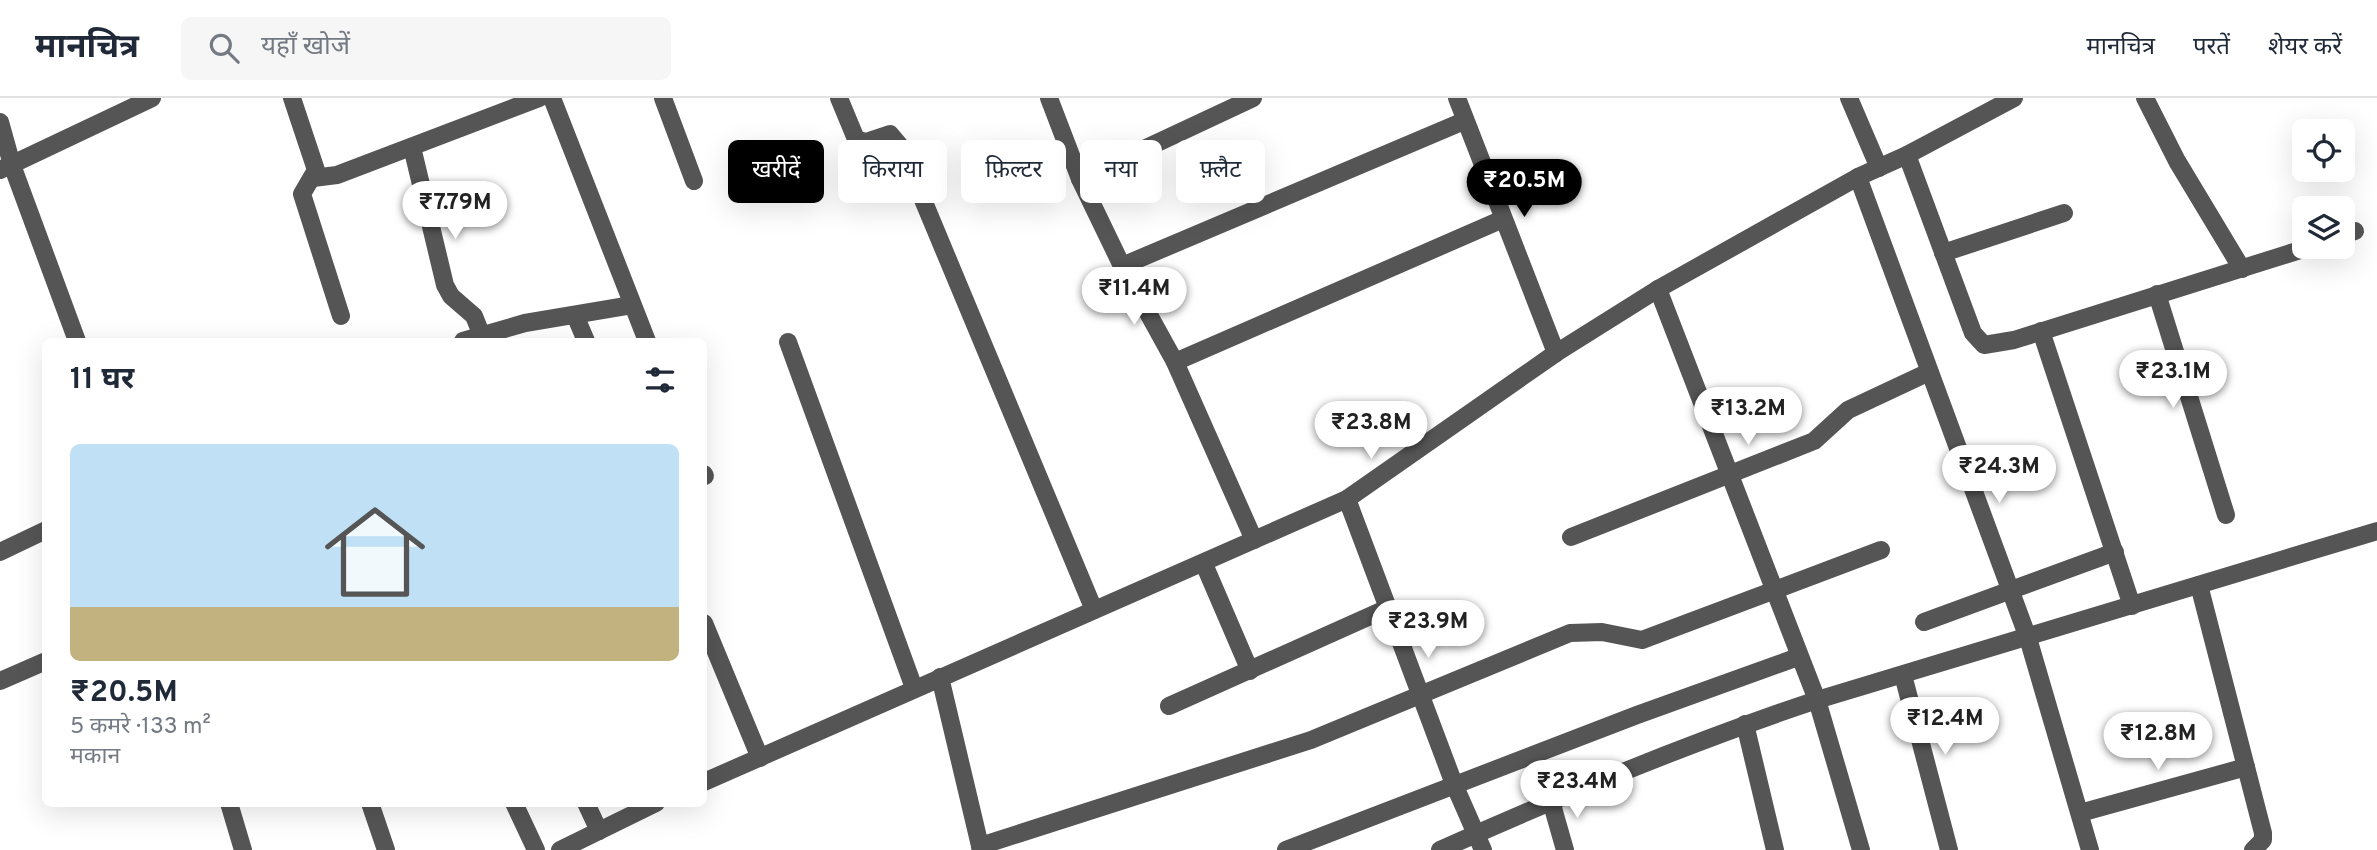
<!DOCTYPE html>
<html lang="hi">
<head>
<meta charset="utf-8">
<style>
	:root { --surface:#fff; --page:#f6f6f7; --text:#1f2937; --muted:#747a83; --line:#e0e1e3; --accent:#000 }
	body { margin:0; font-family:Overpass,"Noto Sans Devanagari",sans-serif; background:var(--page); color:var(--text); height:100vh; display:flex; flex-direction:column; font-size:26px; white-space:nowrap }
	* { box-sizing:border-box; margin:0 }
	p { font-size:23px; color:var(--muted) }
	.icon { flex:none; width:38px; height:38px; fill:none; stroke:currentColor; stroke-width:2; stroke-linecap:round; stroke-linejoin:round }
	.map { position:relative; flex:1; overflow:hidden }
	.drawer { position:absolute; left:42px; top:240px; width:665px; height:469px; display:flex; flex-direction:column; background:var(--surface); border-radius:10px; box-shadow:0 7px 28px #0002 }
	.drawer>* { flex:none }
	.guide { position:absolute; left:728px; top:42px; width:665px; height:63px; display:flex; gap:14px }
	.fabs { position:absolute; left:2292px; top:21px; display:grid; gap:14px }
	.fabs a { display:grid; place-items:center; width:63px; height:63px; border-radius:10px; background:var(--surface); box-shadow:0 7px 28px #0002; font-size:35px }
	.price { position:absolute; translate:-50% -60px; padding:0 16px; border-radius:24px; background:#fff; color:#222; font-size:23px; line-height:46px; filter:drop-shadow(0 2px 4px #0008) }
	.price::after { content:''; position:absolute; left:50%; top:42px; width:21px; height:16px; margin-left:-10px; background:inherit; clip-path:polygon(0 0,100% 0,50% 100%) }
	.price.active { background:var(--accent); color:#fff }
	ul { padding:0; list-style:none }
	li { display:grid; align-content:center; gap:14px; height:371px; padding:0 28px }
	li+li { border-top:2px solid var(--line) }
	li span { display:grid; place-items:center; height:217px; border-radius:10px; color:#555 }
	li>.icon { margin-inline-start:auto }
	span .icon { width:126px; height:126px; fill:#fffc; stroke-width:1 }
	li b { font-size:30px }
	h2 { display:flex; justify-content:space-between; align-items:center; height:84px; padding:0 28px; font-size:30px }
	.pill { padding:0 24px; border-radius:10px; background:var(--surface); box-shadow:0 7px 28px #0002; font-size:24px; line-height:63px }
	.pill.active { background:var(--accent); color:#fff }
	header { display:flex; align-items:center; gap:42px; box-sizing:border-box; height:98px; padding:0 35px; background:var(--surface); border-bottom:2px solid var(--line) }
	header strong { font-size:33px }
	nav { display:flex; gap:38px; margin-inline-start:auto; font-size:24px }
	.search { width:490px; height:63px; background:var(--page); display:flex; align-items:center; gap:18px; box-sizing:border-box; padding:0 24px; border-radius:10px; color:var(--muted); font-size:26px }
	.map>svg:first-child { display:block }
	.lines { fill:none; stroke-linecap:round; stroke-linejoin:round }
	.minor { stroke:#555; stroke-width:18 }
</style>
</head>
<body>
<header>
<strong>मानचित्र</strong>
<div class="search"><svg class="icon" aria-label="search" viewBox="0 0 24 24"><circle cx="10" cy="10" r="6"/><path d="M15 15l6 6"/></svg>यहाँ खोजें</div>
<nav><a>मानचित्र</a><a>परतें</a><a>शेयर करें</a></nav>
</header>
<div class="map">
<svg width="2377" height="752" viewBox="0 0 2377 752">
	<rect width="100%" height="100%" fill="#fff"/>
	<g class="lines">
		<g class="minor">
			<path d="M292,0L316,72L302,96L341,218"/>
			<path d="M552,0L647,243"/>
			<path d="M663,0L694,83"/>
			<path d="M839,0L856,41L866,44L890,36L901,49L1094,512"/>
			<path d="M1049,0L1080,81L1122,168L1175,264L1254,442"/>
			<path d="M1457,0L1556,255"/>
			<path d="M1849,0L1879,70"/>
			<path d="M2145,0L2177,63L2242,171"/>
			<path d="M0,24L12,67L77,243"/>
			<path d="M412,49L445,187L451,198L474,218L482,238"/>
			<path d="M1907,57L1973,235L1984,247L2014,242L2310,149"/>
			<path d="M0,72L152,0"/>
			<path d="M1858,79L2028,540L2090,752"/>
			<path d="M313,80L337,77L539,0"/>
			<path d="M1080,81L1253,0"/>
			<path d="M2343,137L2355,133"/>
			<path d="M1943,155L2064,115"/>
			<path d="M1122,168L1464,23"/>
			<path d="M1658,191L1817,602L2377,433"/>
			<path d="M2157,196L2226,417"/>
			<path d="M575,217L586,243"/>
			<path d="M2041,233L2132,508"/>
			<path d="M463,243L525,225L632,207"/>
			<path d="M788,244L914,590"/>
			<path d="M1175,264L1503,121"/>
			<path d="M704,376L705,378"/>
			<path d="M1347,401L1454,686L1483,752"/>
			<path d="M1571,439L1814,343L1848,312L1929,274"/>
			<path d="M0,454L46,432"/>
			<path d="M1204,466L1250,573"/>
			<path d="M2199,487L2263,735V742L2253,752"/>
			<path d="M1924,524L2115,454"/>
			<path d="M704,525L760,660"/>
			<path d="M1903,577L1949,752"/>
			<path d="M940,579L981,752"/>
			<path d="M0,583L46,563"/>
			<path d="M1169,608L1388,510"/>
			<path d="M1745,626L1775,752"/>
			<path d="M704,684L1347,401L1556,255L1658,191L1858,79L1907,57L2014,0"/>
			<path d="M1551,703L1565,752"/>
			<path d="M229,705L243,752"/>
			<path d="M370,705L386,752"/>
			<path d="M514,705L536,752"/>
			<path d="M586,705L599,733"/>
			<path d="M2080,715L2246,669"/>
			<path d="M980,748L1311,642L1570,535L1602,534L1642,542L1881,452"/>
			<path d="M560,752L656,705"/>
			<path d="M1286,752L1637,617L1798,559"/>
			<path d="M1440,752C1563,697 1688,645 1817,602L1861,752"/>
		</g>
	</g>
</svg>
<div class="fabs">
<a><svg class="icon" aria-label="locate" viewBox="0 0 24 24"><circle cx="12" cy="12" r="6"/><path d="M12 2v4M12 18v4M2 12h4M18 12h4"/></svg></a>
<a><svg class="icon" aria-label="layers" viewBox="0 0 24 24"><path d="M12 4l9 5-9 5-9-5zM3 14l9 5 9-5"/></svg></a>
</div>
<b class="price active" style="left:1524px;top:121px">₹20.5M</b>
<b class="price" style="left:455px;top:143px">₹7.79M</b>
<b class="price" style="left:1134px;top:229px">₹11.4M</b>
<b class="price" style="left:2173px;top:312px">₹23.1M</b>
<b class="price" style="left:1748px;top:349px">₹13.2M</b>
<b class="price" style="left:1371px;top:363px">₹23.8M</b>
<b class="price" style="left:1999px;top:407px">₹24.3M</b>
<b class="price" style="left:1428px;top:562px">₹23.9M</b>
<b class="price" style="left:1945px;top:659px">₹12.4M</b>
<b class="price" style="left:2158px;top:674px">₹12.8M</b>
<b class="price" style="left:1577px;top:722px">₹23.4M</b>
<div class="guide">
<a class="pill active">खरीदें</a>
<a class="pill">किराया</a>
<a class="pill">फ़िल्टर</a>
<a class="pill">नया</a>
<a class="pill">फ़्लैट</a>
</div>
<section class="drawer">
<h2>11 घर<svg class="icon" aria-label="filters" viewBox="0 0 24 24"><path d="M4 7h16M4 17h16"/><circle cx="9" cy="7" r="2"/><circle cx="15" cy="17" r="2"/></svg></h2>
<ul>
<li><span style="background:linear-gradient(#bfe0f5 75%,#c2b280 0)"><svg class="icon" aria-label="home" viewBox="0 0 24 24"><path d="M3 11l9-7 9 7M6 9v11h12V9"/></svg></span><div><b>₹20.5M</b><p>5 कमरे · 133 m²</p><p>मकान</p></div></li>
</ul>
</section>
</div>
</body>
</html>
